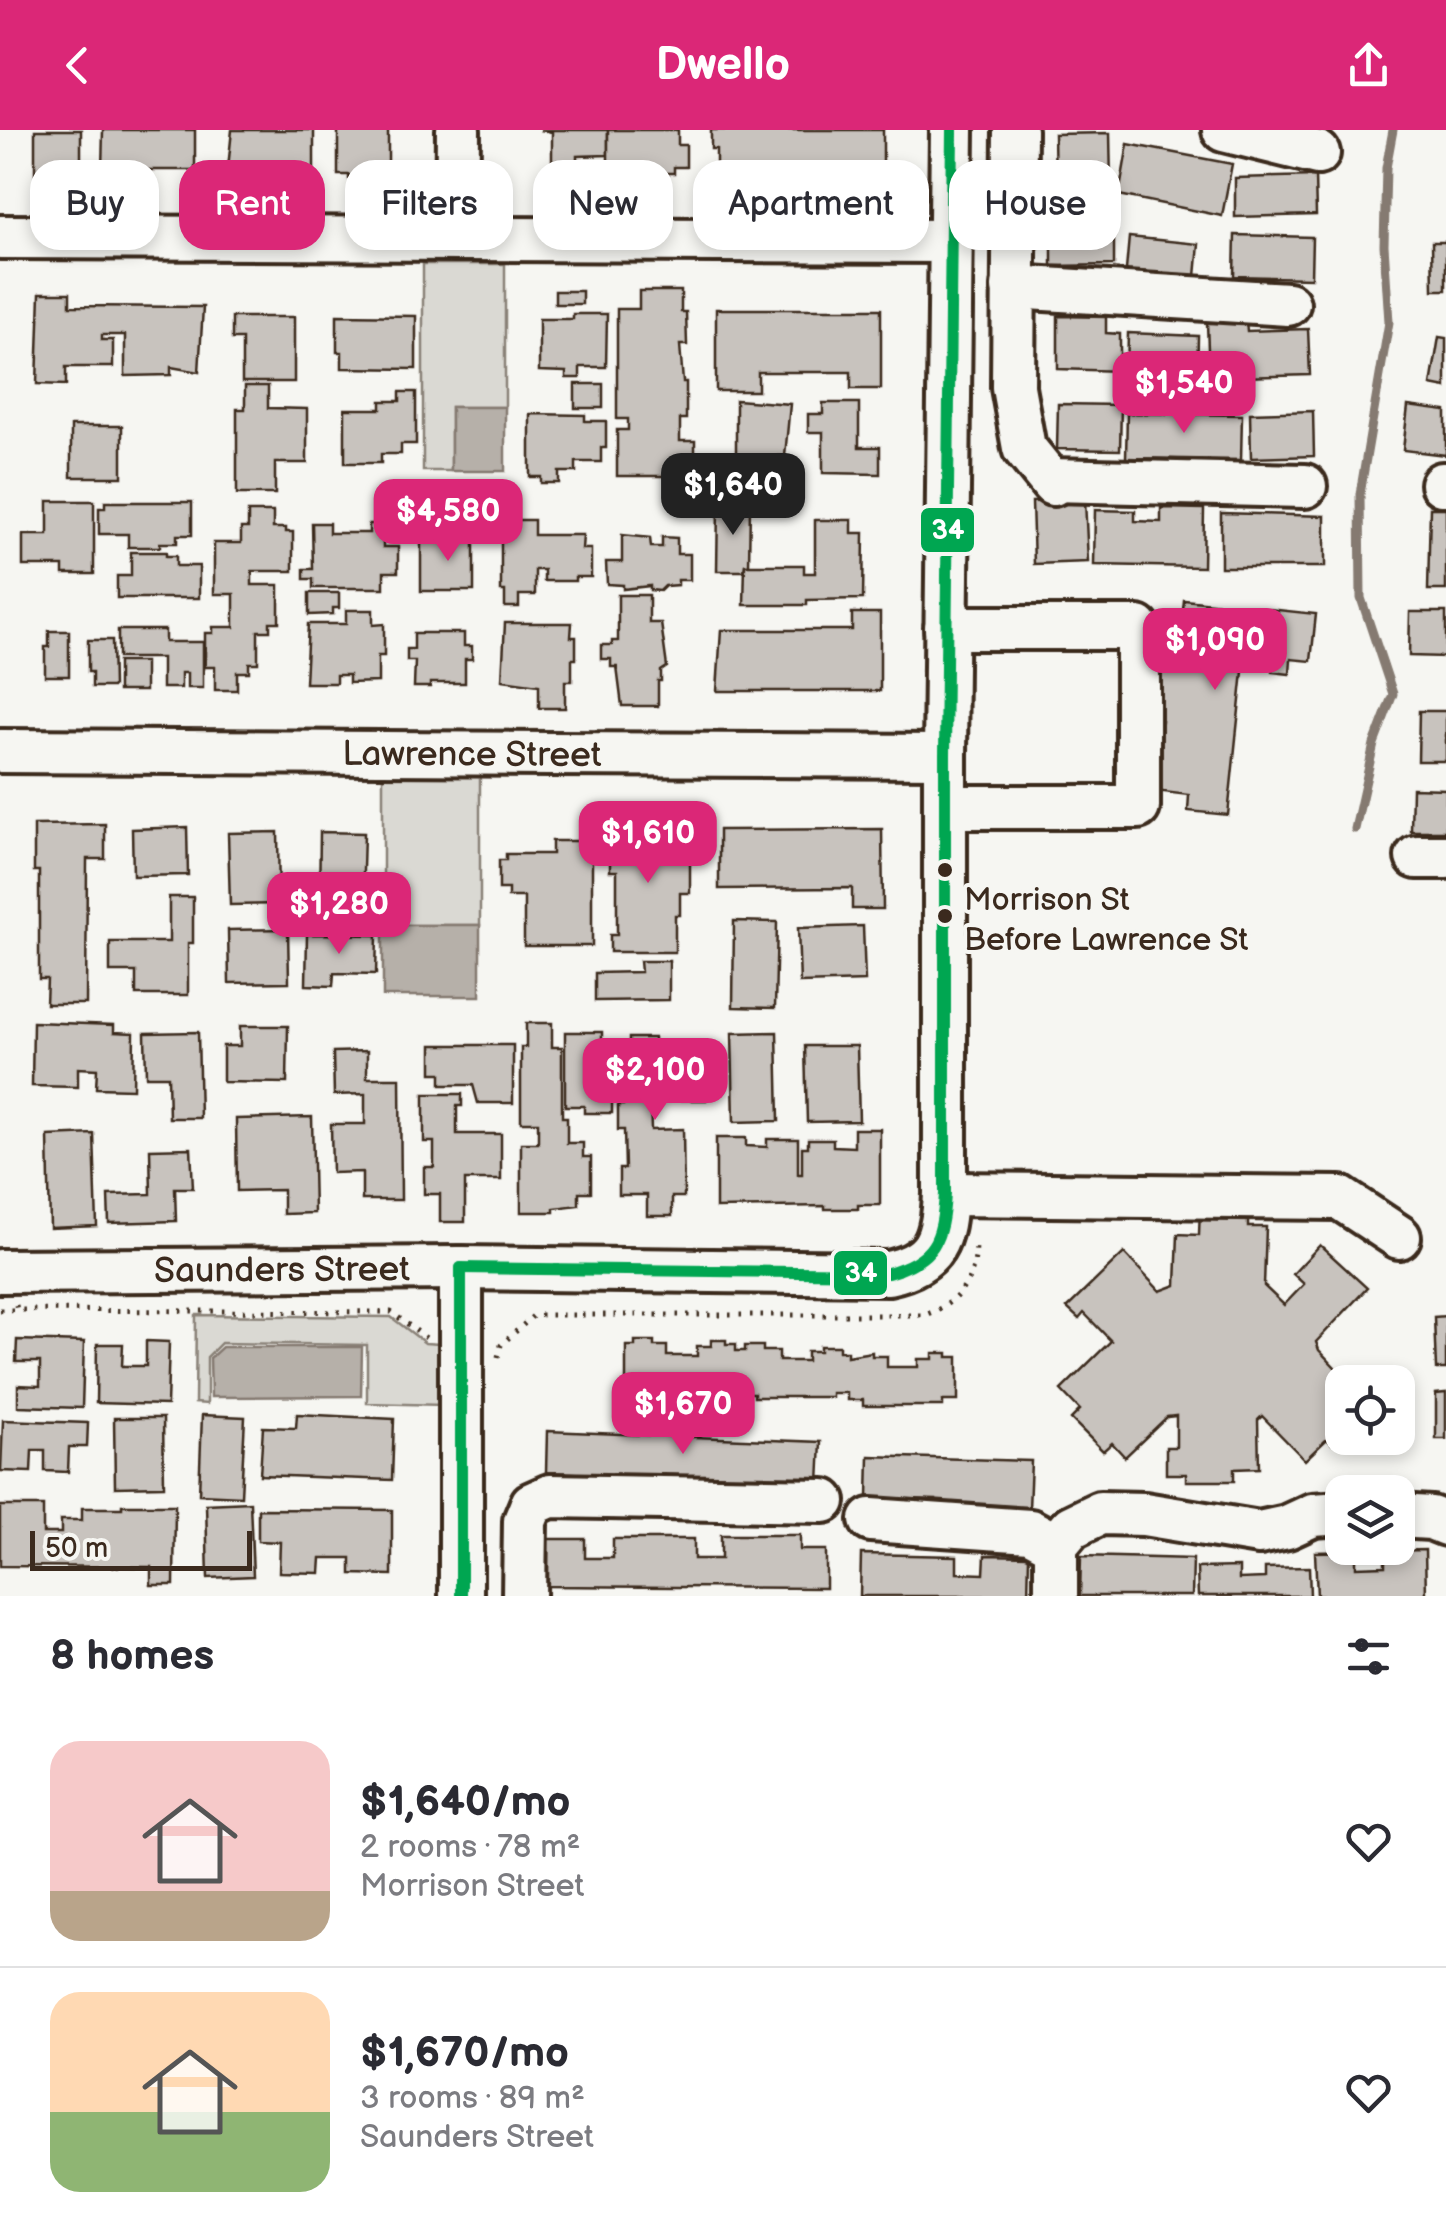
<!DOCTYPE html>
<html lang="en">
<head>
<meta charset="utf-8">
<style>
	:root { --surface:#fff; --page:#f2f2f3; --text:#2b2b33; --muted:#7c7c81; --line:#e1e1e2; --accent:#db2777 }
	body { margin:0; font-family:"Balsamiq Sans",sans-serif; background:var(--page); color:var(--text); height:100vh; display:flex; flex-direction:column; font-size:38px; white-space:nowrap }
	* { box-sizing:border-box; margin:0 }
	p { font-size:32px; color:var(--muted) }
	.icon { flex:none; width:55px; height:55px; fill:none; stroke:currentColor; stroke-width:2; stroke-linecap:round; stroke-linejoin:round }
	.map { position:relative; height:1466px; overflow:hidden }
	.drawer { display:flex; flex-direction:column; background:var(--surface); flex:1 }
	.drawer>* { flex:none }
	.banner { position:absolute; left:30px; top:30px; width:1388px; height:90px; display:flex; gap:20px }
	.tools { position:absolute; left:1325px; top:1235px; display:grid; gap:20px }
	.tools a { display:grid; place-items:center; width:90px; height:90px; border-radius:20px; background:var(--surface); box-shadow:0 5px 15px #0003; font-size:50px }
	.scale { position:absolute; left:30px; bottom:25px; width:222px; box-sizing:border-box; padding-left:10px; border:5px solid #3b2a1e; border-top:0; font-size:28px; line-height:35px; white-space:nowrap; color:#3b2a1e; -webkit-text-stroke:8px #f6f6f2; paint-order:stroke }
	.price { position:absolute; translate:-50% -85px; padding:0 22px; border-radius:20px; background:var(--accent); color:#fff; font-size:32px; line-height:65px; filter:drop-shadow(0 2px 5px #0008) }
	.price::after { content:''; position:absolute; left:50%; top:60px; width:30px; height:22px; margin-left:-15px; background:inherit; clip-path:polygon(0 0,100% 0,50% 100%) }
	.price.selected { background:#222; color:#fff }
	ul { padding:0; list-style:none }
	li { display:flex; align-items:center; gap:30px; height:250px; padding:0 50px }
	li+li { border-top:2px solid var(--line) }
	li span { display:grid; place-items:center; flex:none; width:280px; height:200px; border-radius:30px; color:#555 }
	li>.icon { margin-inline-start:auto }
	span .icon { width:120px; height:120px; fill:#fffc; stroke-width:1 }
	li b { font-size:42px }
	h2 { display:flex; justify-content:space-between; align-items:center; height:120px; padding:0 50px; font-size:42px }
	.chip { padding:0 35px; border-radius:30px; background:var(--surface); box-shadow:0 5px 15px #0003; font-size:35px; line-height:90px }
	.chip.selected { background:var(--accent); color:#fff }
	header { display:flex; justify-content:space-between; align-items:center; height:130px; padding:0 50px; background:var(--accent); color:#fff; font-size:45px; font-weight:600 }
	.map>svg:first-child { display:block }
	.green { fill:#dad9d3; stroke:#8a8278; stroke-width:2.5 }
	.water { fill:#b6b0a9; stroke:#857a71; stroke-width:2.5 }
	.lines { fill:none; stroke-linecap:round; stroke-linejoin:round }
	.stream { stroke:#857a71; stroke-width:9 }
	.building { fill:#c8c3be; stroke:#3b2a1e; stroke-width:2.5 }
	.minor-casing { stroke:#3b2a1e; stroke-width:50 }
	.path { stroke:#3b2a1e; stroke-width:5; stroke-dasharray:2.5 8; stroke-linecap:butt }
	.minor { stroke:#f6f6f2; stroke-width:42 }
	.bus-1-casing { stroke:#f6f6f2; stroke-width:20 }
	.bus-1 { stroke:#00a651; stroke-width:12 }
	.bus-dot { fill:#3b2a1e; stroke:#f6f6f2; stroke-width:4 }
	.labels { text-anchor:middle; stroke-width:8; stroke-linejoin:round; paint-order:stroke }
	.bus-label { font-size:32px; fill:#3b2a1e; stroke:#f6f6f2; text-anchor:start }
	.street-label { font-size:35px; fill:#3b2a1e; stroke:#f6f6f2 }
	.line-badge { stroke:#f6f6f2; stroke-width:4 }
	.badge-label { font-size:28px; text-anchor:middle; font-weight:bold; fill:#fff }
</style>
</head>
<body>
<header><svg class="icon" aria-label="back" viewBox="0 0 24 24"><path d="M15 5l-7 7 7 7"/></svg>Dwello<svg class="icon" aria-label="share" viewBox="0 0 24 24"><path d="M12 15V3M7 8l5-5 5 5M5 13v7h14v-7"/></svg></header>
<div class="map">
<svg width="1446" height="1466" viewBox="0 0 1446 1466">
	<rect width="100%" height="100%" fill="#f6f6f2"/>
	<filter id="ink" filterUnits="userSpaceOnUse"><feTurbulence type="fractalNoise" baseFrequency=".01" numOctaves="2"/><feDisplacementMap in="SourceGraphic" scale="20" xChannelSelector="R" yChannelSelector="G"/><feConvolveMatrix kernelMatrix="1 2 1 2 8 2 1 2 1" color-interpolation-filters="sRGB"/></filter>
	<g filter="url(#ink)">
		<g class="green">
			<path d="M423,134H505V277H451V341H423Z"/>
			<rect x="383" y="645" width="97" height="150"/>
			<path d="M196,1185L391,1187L425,1213L439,1214L443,1275L367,1273V1215L221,1213L207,1227V1274L195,1273Z"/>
		</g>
		<g class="water">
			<rect x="451" y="277" width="54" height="64"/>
			<rect x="383" y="795" width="97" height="71"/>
			<path d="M222,1217H362L361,1266L211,1267L210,1228Z"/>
		</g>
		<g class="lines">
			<path class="stream" d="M1355,699L1374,614L1393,564L1361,468L1360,364L1389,192L1384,115L1386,38L1393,0"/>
		</g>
		<g class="building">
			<rect x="35" y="0" width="46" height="46"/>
			<path d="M103,0H195V40H102Z"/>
			<path d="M232,0H314V42H243V38H228Z"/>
			<path d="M338,0H388V40H371V49H349V45H338Z"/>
			<path d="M540,0H608V25L577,26V49H552V2Z"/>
			<path d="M608,0H678V15H686V37H674V43H660V51H618V44H608Z"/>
			<path d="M711,0H883V45H728V59H716V19H711Z"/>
			<path d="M1110,3L1111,54L1055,56L1054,4Z"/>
			<path d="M1128,14L1232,34L1222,86L1119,65Z"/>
			<path d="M1315,46L1316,85L1235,87V48Z"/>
			<path d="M1052,91H1114V135L1052,136Z"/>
			<path d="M1235,105L1312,107L1311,148L1234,146Z"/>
			<path d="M1129,107L1199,114L1195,157L1125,151Z"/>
			<path d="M1432,112H1446V160H1433Z"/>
			<rect x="555" y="161" width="27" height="13"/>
			<path d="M639,161H681V182H686L687,215H680L683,252H686V289H680V311H695V346H617V300H628V289H617V179H639Z"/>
			<path d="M40,163H70V176L203,177L199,242L171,237V245L125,246V205H102V210H113V237H66V255L37,254Z"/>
			<path d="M716,179H881V259H851V242H758V261H716Z"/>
			<path d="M573,184H607L606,237H580V248H566V242L539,241V189H573Z"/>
			<path d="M337,185L416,186V239L342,238V222H337Z"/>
			<path d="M1058,186L1106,187V203L1120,204V241L1058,239Z"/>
			<path d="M232,187H294V252H242V209H232Z"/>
			<path d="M1246,191L1247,201L1308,199L1310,245L1209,248L1207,192Z"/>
			<path d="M1128,203L1198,206L1197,248L1127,246Z"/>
			<path d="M1439,207L1446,208V258L1431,255Z"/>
			<rect x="575" y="254" width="28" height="24"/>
			<path d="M245,256H268V278L307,279V333H275V364H237V279H245Z"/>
			<path d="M400,262H416V314H401V324H381V333H345V279H381V271H400Z"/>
			<path d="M736,270L790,274L785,326H778V339H790V366H736Z"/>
			<path d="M823,273H859V317H880V344L823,343V302H808V284H823Z"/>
			<path d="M1058,274L1121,275L1120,320L1057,319Z"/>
			<path d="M1408,276L1446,281V325L1403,320Z"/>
			<path d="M1313,281L1314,326L1251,328L1250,283Z"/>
			<path d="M1127,283L1242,285L1241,330L1126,328Z"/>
			<path d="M530,284L585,285V291H606V318H601V332H576V342H559V353H541V347H530Z"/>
			<rect x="71" y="296" width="51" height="51"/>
			<path d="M1085,370L1088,432L1034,434L1032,372Z"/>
			<path d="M48,371H94V444H63V436H23V405H48Z"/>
			<path d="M105,372H192V405H177V413H160V417H128V404H99V378H105Z"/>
			<path d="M718,375H750L749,435H745L744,441H717Z"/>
			<path d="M1161,378L1204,379L1203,437L1094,435L1095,380L1135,381V391L1161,392Z"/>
			<path d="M1430,378H1446V460H1428Z"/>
			<path d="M248,382H273V398H286V402H293V441H252V455H279V492H270V501H258V533H249V542H237V560H215V537H205V503H213V497H234V464H214V413H241V398H248Z"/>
			<path d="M1221,383L1325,386V437H1221Z"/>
			<path d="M508,390H534V405H583L582,419H591V447H575V451H544V440H535V465H519V477H505V461H501V402H508Z"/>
			<path d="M815,390H852V403H864L863,469L807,470V475H744L745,435H804V443H815Z"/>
			<path d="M312,393H329V403H369V394H383V417H398V442H384V458H313V449H304V439H313Z"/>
			<path d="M622,405L650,408L651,417H662V407L677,408V424H690V450H678V455L665,456L660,461L650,460V456L623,459V455L607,454L606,432H622Z"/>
			<rect x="421" y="407" width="53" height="54"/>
			<path d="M131,422H166V426H176V436H199V468H117V446H131Z"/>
			<path d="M309,463H339V478H333V484L309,485Z"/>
			<path d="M618,465H649V493H661L667,537L661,541V551H658V576H622L617,537H611V529H601V515H612V511H618Z"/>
			<path d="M1184,470L1316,484L1311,531L1291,529L1290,544L1272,542L1273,525L1245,522L1228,685L1188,681L1189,665L1155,661L1162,591L1151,590L1159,517L1179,519Z"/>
			<path d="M346,480H373V495L384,494V526H378V552L349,553V545H336V553H305L308,494H346Z"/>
			<path d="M1410,482H1446V527L1409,526Z"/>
			<path d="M852,483H880V561H717L721,500H852Z"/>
			<path d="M505,493H572L571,507H576V529H572V551H565V578H539V555L502,550Z"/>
			<path d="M118,500H165V512H203V558H187V543H181V558H162V528H118Z"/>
			<path d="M49,501H69V546H45V517H49Z"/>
			<path d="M414,503H464V516H472V529H465V553H430V557H414L415,531H407V519H414Z"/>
			<path d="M88,510H112L113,557H92V542H88Z"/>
			<rect x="118" y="532" width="27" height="29"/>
			<path d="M1419,581H1446V631H1418Z"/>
			<path d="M1412,658L1446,659V701H1411Z"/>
			<path d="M616,692L644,693V700L690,701V763H680V785H675V822H610V805H617V741H610V701H616Z"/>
			<path d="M105,694V729H87L86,874H46L47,849H39V741H34V695Z"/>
			<path d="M187,697L188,745L133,746L132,699Z"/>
			<path d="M882,699L883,779H852V758L719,759V700Z"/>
			<path d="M278,702L279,774L230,775L228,703Z"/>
			<path d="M320,702L364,703L362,775L319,774Z"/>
			<path d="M552,711H592V816H524V767H508V759H499V730H506V724H552Z"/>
			<path d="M169,767H193V813H188V865H136V842H110V812H169Z"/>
			<path d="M734,791L777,792L775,878L733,877Z"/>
			<path d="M863,796L865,851L800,853L798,798Z"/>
			<path d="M288,799L289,852L229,853L228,800Z"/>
			<path d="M307,804L377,805L376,844L334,843L333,856L306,855Z"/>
			<path d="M640,831H669V870L595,871V843L641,842Z"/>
			<path d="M33,892L114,895V902L134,903L133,959L96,958L97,939L78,938V957L32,956Z"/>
			<path d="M526,893H552V917H562V987H567V1013H583V1027H591V1062H579V1075L554,1078V1082H521V1013H538V992H521V917H526Z"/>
			<path d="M240,896H288L287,953L223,952V916H240Z"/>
			<path d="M198,902L200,988H169L168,946H146L145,903Z"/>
			<path d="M565,902H602V912H610L609,955H593V958H612V983H584V976H565Z"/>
			<path d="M777,902L779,991L734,992L732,903Z"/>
			<path d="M629,908H654V916H665V925H698V939H706V970H650L651,1000L683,999L684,1067H672V1086H647V1065H619V1039H625L624,1000H618V975H623V937H629Z"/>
			<path d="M432,915H513V973H478L473,955H441V943H432Z"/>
			<path d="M805,916H857L859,991L807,992Z"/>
			<path d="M367,921V948H400L401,1070H362V1042L332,1043L331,994H365V964L334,965L333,922Z"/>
			<path d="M424,964H462V976H457V1004H501V1050H465V1092H440V1064H424V1037H434V1012H424Z"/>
			<path d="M312,987L314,1083L283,1084V1060L237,1061L236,989Z"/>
			<path d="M854,999H880V1075H858V1079H825V1076L716,1078V1008H746V1016L767,1017V1009H798V1044H802V1017H808V1009H833V1016L854,1017Z"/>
			<path d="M94,1004L97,1096L50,1098L48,1006Z"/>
			<path d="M191,1018L193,1058H175L176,1091L109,1093L108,1065L151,1064L150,1019Z"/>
			<path d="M1200,1076H1248V1097H1266L1264,1156L1284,1175L1304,1154L1293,1144L1320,1115L1367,1158L1316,1212L1319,1220L1349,1252H1342V1304L1332,1314L1327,1309L1305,1330L1262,1286L1258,1290L1259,1338L1234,1339V1351H1186V1344H1166V1317H1176V1286L1167,1287L1125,1327L1112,1313L1103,1321L1071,1289L1080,1280L1061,1260L1111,1211L1084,1183L1079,1189L1067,1178L1124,1123L1160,1161L1176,1155L1178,1104L1199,1105Z"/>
			<path d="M1446,1186V1239H1436L1434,1187Z"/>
			<path d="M17,1210L84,1212L82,1278L18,1276V1255L40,1256V1232H16Z"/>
			<path d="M711,1210H726V1214H736V1221H745V1216H763V1221H779V1231H807V1221H820V1216H839V1221H847V1226L872,1222V1226H887V1237H918V1229H933V1223H948V1227H958V1271H943V1276H863V1270H847V1263H832V1267H754V1263H738V1258H720V1262H643V1257H626V1216H635V1211H654V1216H667V1226H697V1216H711Z"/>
			<path d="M146,1211L169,1212L167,1275L96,1273L97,1214H123L122,1236H146Z"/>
			<path d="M1446,1263V1309H1436V1264Z"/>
			<path d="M297,1284L394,1289L392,1350L260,1345L263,1297L296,1298Z"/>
			<path d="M202,1285L245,1287L241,1366L199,1364Z"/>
			<path d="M114,1288H163L164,1356L115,1357Z"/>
			<path d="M3,1290L88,1293L87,1317H69L68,1342L45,1341V1320H32L31,1342L1,1341Z"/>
			<path d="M547,1301L821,1312L819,1353L546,1342Z"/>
			<path d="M869,1326L1031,1331L1029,1379L936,1375V1370L868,1368Z"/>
			<path d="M250,1372L253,1446L208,1448L206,1374Z"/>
			<path d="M122,1375H175L174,1455H151V1437L0,1436V1376H43V1403H61V1390H82V1378H122Z"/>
			<path d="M258,1379L392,1380V1445L351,1444V1428H321L320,1443L279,1442L280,1412L258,1411Z"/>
			<path d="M721,1405H800V1420H826V1458L545,1456L546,1409H585V1428H613V1409H694V1429H721Z"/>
			<path d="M1425,1420L1426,1466H1317L1315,1422L1356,1421V1437L1385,1436V1421Z"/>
			<path d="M861,1424L957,1426V1443L984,1444L985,1425L1029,1426L1028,1466H860Z"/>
			<path d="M1081,1426L1193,1429L1192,1466H1080Z"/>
			<path d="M1239,1437V1449L1265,1448V1438L1309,1437L1310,1466H1198L1197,1438Z"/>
		</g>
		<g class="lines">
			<defs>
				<g id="minor">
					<path d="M1015,0L1013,257L1024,318L1053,354"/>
					<path d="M1224,0L1318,23"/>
					<path d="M0,107L951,111"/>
					<path d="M457,109L458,0"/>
					<path d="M1013,157L1288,174"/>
					<path d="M1050,350L1305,356"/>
					<path d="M1442,354H1446"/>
					<path id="s1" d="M0,621L945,626"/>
					<path d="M945,677H1138V498H946"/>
					<path d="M1417,727H1446"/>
					<path d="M945,1064L1340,1068L1399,1107"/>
					<path d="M461,1138V1466"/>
					<path id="s2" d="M0,1141L461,1138L888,1143C936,1133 943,1109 945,1064V626L952,0"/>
					<path d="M1398,1386L1431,1388L1446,1394"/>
					<path d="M871,1390L1030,1401L1056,1415"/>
					<path d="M1056,1415L1071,1397L1100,1383L1144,1384L1259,1403L1287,1397L1313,1385L1342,1383"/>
					<path d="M524,1466L525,1391L532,1374L550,1366L824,1371"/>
					<path d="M1056,1466V1415"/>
				</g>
			</defs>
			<use href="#minor" class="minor-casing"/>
			<g class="path">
				<path d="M16,1175L17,1180L391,1182L426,1208"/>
				<path d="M0,1180H17"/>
				<path d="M498,1227L501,1215L534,1185H924C959,1174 976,1149 976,1113"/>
			</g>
			<use href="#minor" class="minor"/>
			<defs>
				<g id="bus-1">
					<path d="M461,1138L888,1143C935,1130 942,1110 945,1064V626L952,0"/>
					<path d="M461,1138V1466"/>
				</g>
			</defs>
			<use href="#bus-1" class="bus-1-casing"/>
			<use href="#bus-1" class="bus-1"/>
		</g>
	</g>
	<g class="bus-dot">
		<circle cx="945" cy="740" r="9"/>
		<circle cx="945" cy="786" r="9"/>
	</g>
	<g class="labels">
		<g class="bus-label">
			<text x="964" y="780">Morrison St<tspan x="964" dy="40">Before Lawrence St</tspan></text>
		</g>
		<g class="street-label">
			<text dy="12" stroke="none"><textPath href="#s1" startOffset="472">Lawrence Street</textPath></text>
			<text dy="12" stroke="none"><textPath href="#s2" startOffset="282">Saunders Street</textPath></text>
		</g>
	</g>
	<g class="line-badge">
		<rect x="919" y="376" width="57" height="48" rx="10" fill="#00a651"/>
		<rect x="832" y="1119" width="57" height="48" rx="10" fill="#00a651"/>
	</g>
	<g class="badge-label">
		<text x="948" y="409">34</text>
		<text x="861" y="1152">34</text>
	</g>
</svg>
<div class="tools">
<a><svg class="icon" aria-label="locate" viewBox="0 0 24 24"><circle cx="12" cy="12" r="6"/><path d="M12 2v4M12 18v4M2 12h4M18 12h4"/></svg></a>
<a><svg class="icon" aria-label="layers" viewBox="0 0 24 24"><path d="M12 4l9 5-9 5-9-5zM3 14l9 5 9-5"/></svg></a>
</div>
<div class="scale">50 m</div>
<b class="price" style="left:1184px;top:306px">$1,540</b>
<b class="price selected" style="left:733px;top:408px">$1,640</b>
<b class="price" style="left:448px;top:434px">$4,580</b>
<b class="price" style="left:1215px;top:563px">$1,090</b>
<b class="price" style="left:648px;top:756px">$1,610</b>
<b class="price" style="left:339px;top:827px">$1,280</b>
<b class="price" style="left:655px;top:993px">$2,100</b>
<b class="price" style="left:683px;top:1327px">$1,670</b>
<div class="banner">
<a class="chip">Buy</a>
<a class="chip selected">Rent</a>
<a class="chip">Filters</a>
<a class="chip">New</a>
<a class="chip">Apartment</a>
<a class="chip">House</a>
</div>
</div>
<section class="drawer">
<h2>8 homes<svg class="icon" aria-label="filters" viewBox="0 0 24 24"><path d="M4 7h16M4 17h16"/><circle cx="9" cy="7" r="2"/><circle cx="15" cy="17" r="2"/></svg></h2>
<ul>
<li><span style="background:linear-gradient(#f6c9c9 75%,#b9a48a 0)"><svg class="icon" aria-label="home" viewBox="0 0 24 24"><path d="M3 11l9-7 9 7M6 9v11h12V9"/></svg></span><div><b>$1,640/mo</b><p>2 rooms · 78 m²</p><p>Morrison Street</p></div><svg class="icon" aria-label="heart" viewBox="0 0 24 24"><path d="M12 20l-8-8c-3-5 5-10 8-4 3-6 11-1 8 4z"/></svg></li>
<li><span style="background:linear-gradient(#ffd9b3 60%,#8fb573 0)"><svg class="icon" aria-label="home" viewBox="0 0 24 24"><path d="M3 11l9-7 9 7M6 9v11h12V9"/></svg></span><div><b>$1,670/mo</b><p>3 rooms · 89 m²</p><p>Saunders Street</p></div><svg class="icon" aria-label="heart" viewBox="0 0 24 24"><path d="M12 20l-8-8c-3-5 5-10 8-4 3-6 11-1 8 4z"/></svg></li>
</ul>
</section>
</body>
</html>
